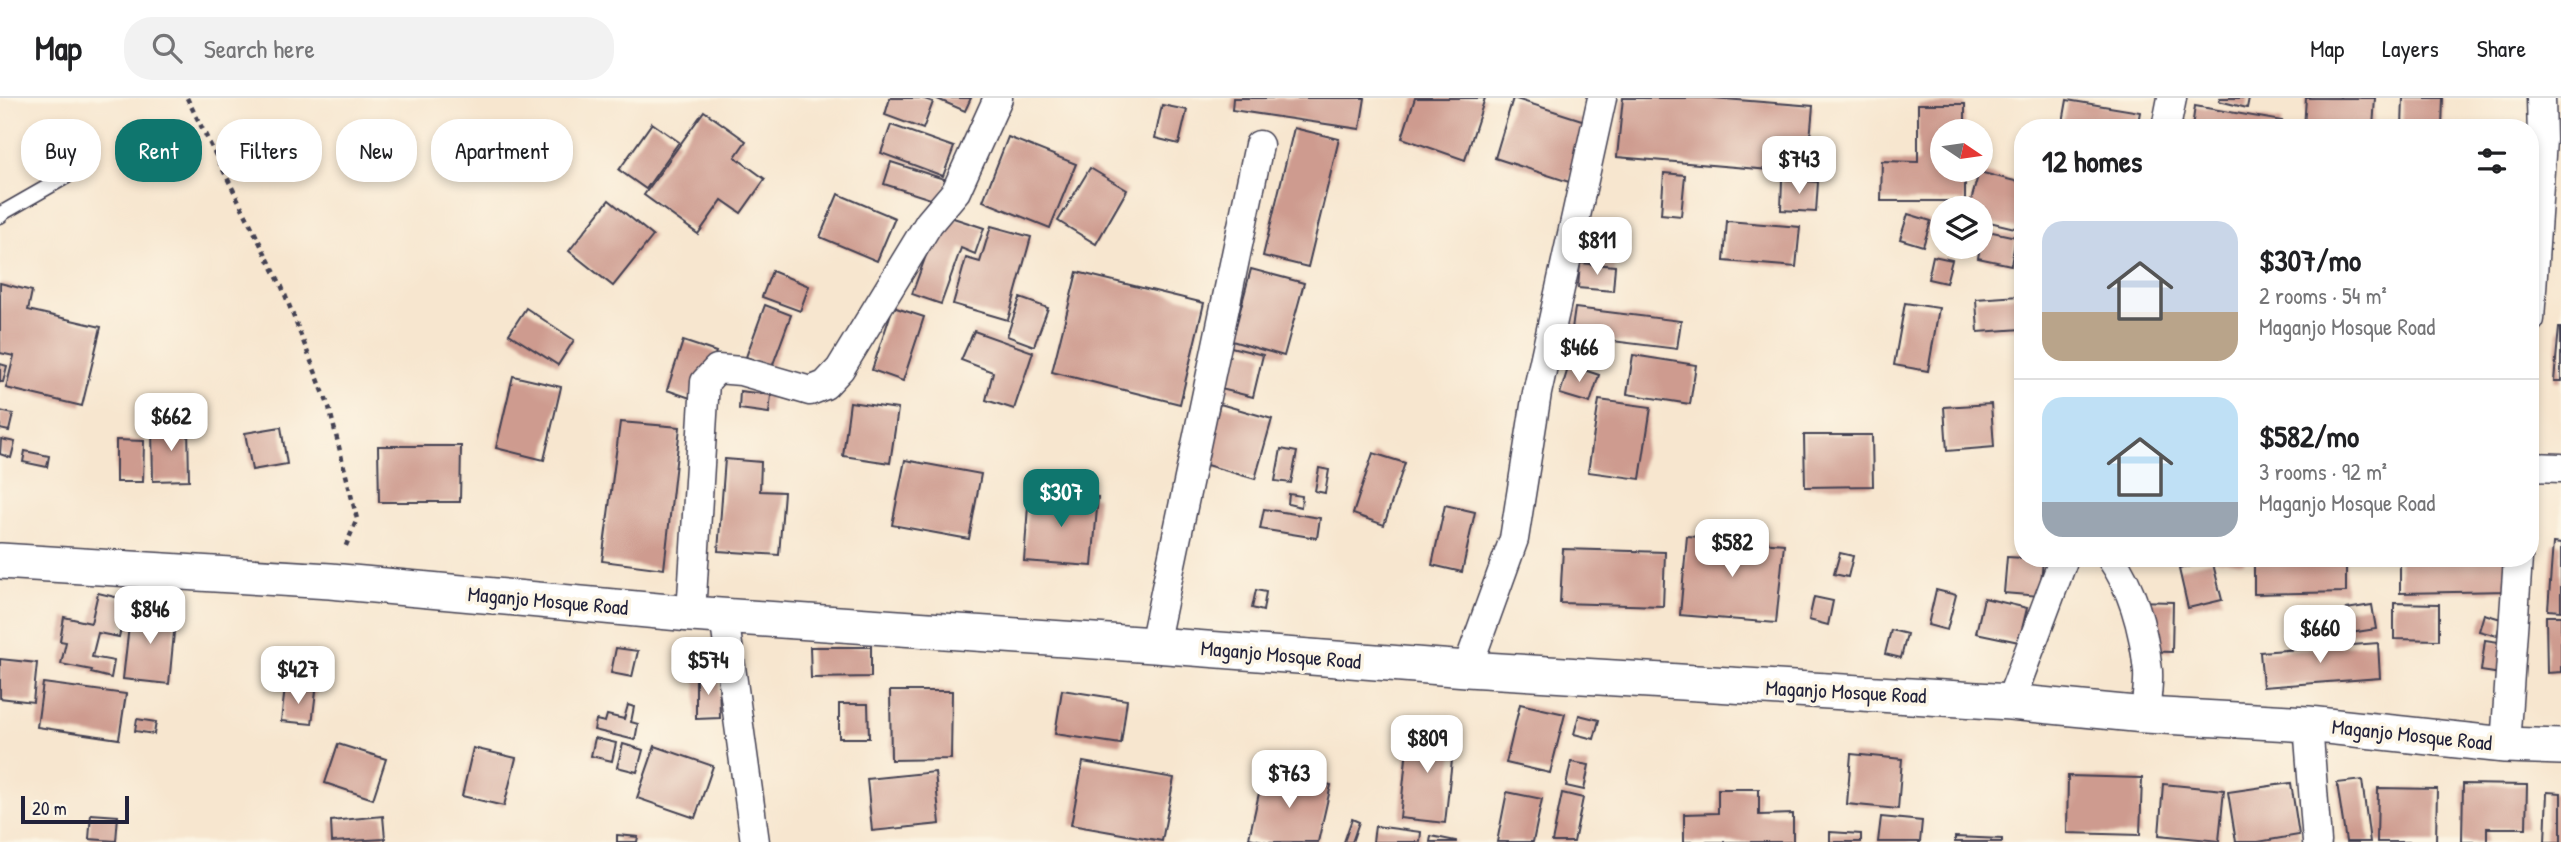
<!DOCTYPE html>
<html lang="en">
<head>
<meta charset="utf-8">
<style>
	:root { --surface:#fff; --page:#f2f2f2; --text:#202124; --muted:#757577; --line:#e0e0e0; --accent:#0f766e }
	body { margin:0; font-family:"Patrick Hand",sans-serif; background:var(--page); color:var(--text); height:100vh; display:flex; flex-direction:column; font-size:26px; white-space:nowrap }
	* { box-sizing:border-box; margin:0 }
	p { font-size:23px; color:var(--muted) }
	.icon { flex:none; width:38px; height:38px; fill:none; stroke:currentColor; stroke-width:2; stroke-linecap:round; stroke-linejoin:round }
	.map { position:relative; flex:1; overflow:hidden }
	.panel { position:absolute; left:2014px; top:21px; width:525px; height:448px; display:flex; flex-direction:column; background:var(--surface); border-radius:28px; box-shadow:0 4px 10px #0003 }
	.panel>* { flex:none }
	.top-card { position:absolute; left:21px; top:21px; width:665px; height:63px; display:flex; gap:14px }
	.needle { width:46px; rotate:103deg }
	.controls { position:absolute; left:1930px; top:21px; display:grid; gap:14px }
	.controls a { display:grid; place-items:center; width:63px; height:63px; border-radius:50%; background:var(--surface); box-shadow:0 4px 10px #0003; font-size:35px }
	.scale { position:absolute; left:21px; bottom:18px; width:108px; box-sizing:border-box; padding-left:7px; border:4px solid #22223b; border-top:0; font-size:19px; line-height:24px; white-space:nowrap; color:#22223b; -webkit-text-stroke:5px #fcf5e5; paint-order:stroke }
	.price { position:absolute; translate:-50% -60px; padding:0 16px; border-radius:14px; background:#fff; color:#222; font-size:23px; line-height:46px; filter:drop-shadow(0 2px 4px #0008) }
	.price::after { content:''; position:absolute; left:50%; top:42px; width:21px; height:16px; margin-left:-10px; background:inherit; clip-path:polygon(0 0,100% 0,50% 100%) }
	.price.on { background:var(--accent); color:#fff }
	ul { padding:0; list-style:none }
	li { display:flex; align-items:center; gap:21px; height:175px; padding:0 28px }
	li+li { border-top:2px solid var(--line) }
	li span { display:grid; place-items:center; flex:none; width:196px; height:140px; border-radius:21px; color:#555 }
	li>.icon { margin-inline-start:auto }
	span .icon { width:84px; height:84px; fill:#fffc; stroke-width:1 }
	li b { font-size:30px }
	h2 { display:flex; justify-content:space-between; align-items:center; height:84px; padding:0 28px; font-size:30px }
	.chip { padding:0 24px; border-radius:28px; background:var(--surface); box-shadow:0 4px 10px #0003; font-size:24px; line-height:63px }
	.chip.on { background:var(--accent); color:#fff }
	header { display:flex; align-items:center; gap:42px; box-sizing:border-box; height:98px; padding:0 35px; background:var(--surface); border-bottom:2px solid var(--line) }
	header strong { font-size:33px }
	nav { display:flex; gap:38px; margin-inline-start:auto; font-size:24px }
	.search { width:490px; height:63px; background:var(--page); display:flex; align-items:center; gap:18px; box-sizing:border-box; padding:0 24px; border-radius:28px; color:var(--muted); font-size:26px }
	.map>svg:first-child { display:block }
	.building { fill:#ce9b8f }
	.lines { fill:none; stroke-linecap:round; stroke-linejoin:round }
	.service-casing { stroke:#423f51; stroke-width:17 }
	.minor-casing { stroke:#423f51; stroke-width:31 }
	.tertiary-casing { stroke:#423f51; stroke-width:38 }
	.path { stroke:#423f51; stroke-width:4.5; stroke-dasharray:5 5; stroke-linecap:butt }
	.service { stroke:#fff; stroke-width:14 }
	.minor { stroke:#fff; stroke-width:28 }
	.tertiary { stroke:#fff; stroke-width:35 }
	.labels { text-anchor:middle; stroke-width:7; stroke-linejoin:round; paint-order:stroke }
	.street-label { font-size:21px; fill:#22223b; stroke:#fcf5e5 }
</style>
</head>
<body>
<header>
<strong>Map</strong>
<div class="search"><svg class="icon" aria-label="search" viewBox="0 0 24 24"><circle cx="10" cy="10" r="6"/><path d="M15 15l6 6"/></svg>Search here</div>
<nav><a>Map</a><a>Layers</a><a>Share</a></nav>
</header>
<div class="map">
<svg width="2561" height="744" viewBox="0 0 2561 744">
	<rect width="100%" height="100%" fill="#fcf5e5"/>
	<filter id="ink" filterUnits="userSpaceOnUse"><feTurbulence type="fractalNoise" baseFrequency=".0143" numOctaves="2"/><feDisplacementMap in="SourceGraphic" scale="14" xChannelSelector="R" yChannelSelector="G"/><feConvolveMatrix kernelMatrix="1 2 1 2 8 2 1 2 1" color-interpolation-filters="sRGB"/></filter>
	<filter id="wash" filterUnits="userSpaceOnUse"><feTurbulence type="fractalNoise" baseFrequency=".00686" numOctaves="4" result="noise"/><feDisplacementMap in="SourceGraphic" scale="28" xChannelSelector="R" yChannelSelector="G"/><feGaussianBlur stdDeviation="1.57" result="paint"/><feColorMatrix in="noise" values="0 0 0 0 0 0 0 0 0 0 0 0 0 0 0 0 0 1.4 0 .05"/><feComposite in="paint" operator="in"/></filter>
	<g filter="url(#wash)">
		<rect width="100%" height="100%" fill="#f7e6cf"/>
		<g id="blocks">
			<g class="building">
				<path d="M890,0H922L933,4L923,31L885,17Z"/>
				<path d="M935,0H971L965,13Z"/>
				<path d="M1233,0H1365L1360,31L1232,12Z"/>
				<path d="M1415,0H1485L1465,62L1402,40Z"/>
				<path d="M1513,0L1588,24L1569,84L1495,60Z"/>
				<path d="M1623,0H1712L1813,8L1807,75L1617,59Z"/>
				<path d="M2220,0H2249L2247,10L2219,3Z"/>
				<path d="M2306,0H2375L2373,30H2304Z"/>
				<path d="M2403,0H2443L2442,30H2402Z"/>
				<path d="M2067,2L2140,14L2137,30H2062Z"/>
				<path d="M1918,6H1965V33H1942V72H1965V103H1881L1882,63L1918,64Z"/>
				<path d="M1162,7L1187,12L1179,46L1155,40Z"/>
				<path d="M2195,8L2282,23L2280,30H2192Z"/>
				<path d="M704,13L746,43L735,59L765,81L741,115L722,102L698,136L644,97Z"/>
				<path d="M652,25L679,44L646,91L619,72Z"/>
				<path d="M891,27L954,49L943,78L881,55Z"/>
				<path d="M1294,30L1339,41L1308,169L1263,158Z"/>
				<path d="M1008,39L1076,66L1050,130L983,103Z"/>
				<path d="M891,64L947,82L940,104L884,86Z"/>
				<path d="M1090,70L1127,92L1096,146L1058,123Z"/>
				<path d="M1979,74L2023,85V132L1981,122V110H1969Z"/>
				<path d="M1664,75L1685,77L1681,118L1661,116Z"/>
				<path d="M1782,81L1818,84L1816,114L1781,112Z"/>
				<path d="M838,96L895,120L877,163L820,139Z"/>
				<path d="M609,102L653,138L613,188L569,153Z"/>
				<path d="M941,116L984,130L975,156L961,150L941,206L912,196Z"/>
				<path d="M1908,116L1931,123L1923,148L1900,141Z"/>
				<path d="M1727,123L1800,129L1796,169L1724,163Z"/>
				<path d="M991,128L1031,139L1008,222L953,206L966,160L980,164Z"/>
				<path d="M1983,132L2016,139L2011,167L1978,160Z"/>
				<path d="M1933,158L1952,162L1946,185L1928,181Z"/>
				<path d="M1580,165L1615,168L1613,193L1578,190Z"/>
				<path d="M1251,171L1304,185L1284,258L1232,243Z"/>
				<path d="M772,173L809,188L800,213L762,199Z"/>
				<path d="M1077,174L1204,205L1180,306L1052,274Z"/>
				<path d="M0,185L32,193L28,212L101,229L82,308L6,290L14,258L0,255Z"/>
				<path d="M2019,198L2022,231L1978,234L1976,201Z"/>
				<path d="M1020,200L1048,210L1034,248L1007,238Z"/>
				<path d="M1905,205L1939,210L1928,273L1894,267Z"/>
				<path d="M765,207L791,217L772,269L746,259Z"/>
				<path d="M893,209L924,219L903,283L872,272Z"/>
				<path d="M526,210L574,242L558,267L509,236Z"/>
				<path d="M1575,210L1681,223L1677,251L1571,238Z"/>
				<path d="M2559,230H2561V283H2554Z"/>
				<path d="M974,233L1033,254L1014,311L986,302L993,274L961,262Z"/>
				<path d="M683,243L716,254L699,303L667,292Z"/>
				<path d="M1231,249L1263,257L1253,299L1221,291Z"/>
				<path d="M1633,257L1696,267L1690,306L1627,296Z"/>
				<path d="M0,266L7,268L3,284H0Z"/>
				<path d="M1569,267L1599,277L1590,305L1560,296Z"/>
				<path d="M513,278L561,289L544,362L496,350Z"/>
				<path d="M740,293L771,297L769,315L739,311Z"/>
				<path d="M1599,302L1651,309L1640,381L1588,374Z"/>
				<path d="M850,304L898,311L890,365L843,358Z"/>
				<path d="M1220,306L1272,321L1255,381L1203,366Z"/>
				<path d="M1991,306L1994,349L1947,353L1944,309Z"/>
				<path d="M0,313L13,316L9,333L0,331Z"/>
				<path d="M620,324L680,329L664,471L602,463Z"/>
				<path d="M188,328L189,382L153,383L152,329Z"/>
				<path d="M281,329L287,366L252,372L245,335Z"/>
				<path d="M1804,337H1872L1873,388L1805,389Z"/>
				<path d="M1,341L15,344L11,360L0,356Z"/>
				<path d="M116,342L144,343L143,384H116Z"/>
				<path d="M378,348H461L460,404H379Z"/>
				<path d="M1281,351L1297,354L1291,385L1275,383Z"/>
				<path d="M25,353L49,358L47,369L23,364Z"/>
				<path d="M1373,355L1405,365L1384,427L1353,416Z"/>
				<path d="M725,361L761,364L760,393L784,394L779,457L718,453Z"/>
				<path d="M905,362L981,376L969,441L892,427Z"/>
				<path d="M1319,370L1329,372L1325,395L1315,393Z"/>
				<path d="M1029,394L1098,399L1092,468L1024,463Z"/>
				<path d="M1289,396L1302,398L1301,409L1288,406Z"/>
				<path d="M1445,407L1475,414L1462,474L1432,467Z"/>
				<path d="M1264,411L1320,420L1317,440L1260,431Z"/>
				<path d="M1687,438L1784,446L1776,525L1680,517Z"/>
				<path d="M2553,445L2561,446V513L2548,512Z"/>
				<path d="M1563,451L1665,454L1663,508L1560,505Z"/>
				<path d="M1840,455L1853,458L1848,479L1834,476Z"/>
				<path d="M2007,459L2043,461L2040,498L2004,495Z"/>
				<path d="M2217,460H2244V465L2217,462Z"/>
				<path d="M2400,460H2507L2508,493L2400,495Z"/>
				<path d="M2212,462L2222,502L2188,510L2179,471Z"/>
				<path d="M2346,462V494L2254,496V464Z"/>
				<path d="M1256,492L1266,494L1263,513L1252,510Z"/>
				<path d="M1936,492L1956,497L1947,532L1928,527Z"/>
				<path d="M98,495L128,502L119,539L98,535L92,559L114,563L111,580L91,575L92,572L61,566L66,544L60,543L64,519L91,525Z"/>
				<path d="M1814,499L1833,503L1828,527L1809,522Z"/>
				<path d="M1984,500L2027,510L2019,544L1976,535Z"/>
				<path d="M2135,503L2173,504L2172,554L2134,553Z"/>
				<path d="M2394,505L2439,506V542L2394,541Z"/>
				<path d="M2372,507L2376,531L2350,535L2346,511Z"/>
				<path d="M131,510L176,514L169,586L123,581Z"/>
				<path d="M2484,516L2501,521L2497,538L2479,533Z"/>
				<path d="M2546,518H2561V574L2547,575Z"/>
				<path d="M1891,532L1907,536L1901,560L1885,556Z"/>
				<path d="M2485,542L2506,545L2501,576L2481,573Z"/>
				<path d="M2378,545L2380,580L2263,589L2260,554Z"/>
				<path d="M810,549H871V579L811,580Z"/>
				<path d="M616,550L638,553L632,579L611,575Z"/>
				<path d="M0,561L37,565L33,604L0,600Z"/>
				<path d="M696,577H719L720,620L696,621Z"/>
				<path d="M43,585L126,596L119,641L37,629Z"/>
				<path d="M285,590L316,593L312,626L281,623Z"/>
				<path d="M1062,592L1127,602L1121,646L1055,636Z"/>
				<path d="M890,593H952L951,661L891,662Z"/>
				<path d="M839,606H868L869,640H839Z"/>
				<path d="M1520,606L1565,616L1550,675L1506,665Z"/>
				<path d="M628,607L634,609L631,624L638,626L635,642L594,632L596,622L605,624L607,617L624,621Z"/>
				<path d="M1579,617L1599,622L1594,641L1574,636Z"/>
				<path d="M137,621L156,624L154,636L135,633Z"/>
				<path d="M1409,630L1455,635L1445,725L1400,720Z"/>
				<path d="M595,640L616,645L612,663L591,658Z"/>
				<path d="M338,646L386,661L373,701L325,685Z"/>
				<path d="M623,646L643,652L637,674L617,669Z"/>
				<path d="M655,648L713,668L695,720L637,700Z"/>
				<path d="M473,650L516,660L504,708L462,698Z"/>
				<path d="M1851,656L1902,661L1898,711L1847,706Z"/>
				<path d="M1083,664L1174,680L1162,743L1071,727Z"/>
				<path d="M1571,664L1589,667L1584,692L1566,688Z"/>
				<path d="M1264,673L1331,687L1318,744H1267L1249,740Z"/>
				<path d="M935,674L940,726L872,733L867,681Z"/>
				<path d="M2068,678L2142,680L2140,737L2067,735Z"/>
				<path d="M2362,682L2370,744H2346L2337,685Z"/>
				<path d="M2291,685L2299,737L2258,744H2236L2228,694Z"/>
				<path d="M2163,686L2224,692L2219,743L2159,737Z"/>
				<path d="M2463,686L2527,687L2526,730H2487V744H2462Z"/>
				<path d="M2378,690L2437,691L2436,744H2377Z"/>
				<path d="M1718,691H1759V717L1793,716V744H1684V716L1718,715Z"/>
				<path d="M1507,694L1542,701L1533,744H1497Z"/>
				<path d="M2547,694L2561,695V744H2545Z"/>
				<path d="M1562,695L1583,700L1574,744H1552Z"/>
				<path d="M91,716L118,718L116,743L89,741Z"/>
				<path d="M383,718L385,741L332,744L331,723Z"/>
				<path d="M1881,719L1922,723L1920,744H1878Z"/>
				<path d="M1352,721L1359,724L1352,744H1344Z"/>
				<path d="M1375,728L1421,734L1420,744H1373Z"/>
				<path d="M1830,734L1861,736V744H1830Z"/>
				<path d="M617,737L638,739L637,744H617Z"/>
				<path d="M1431,738L1456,743V744H1430Z"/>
				<path d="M1955,739L2002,741V744H1955Z"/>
			</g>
		</g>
	</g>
	<g filter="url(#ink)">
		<use href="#blocks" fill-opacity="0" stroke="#423f51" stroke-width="2"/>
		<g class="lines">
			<defs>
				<path id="service" d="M0,118L4,114L67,78"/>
				<g id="minor">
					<path d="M2166,30L2172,0"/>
					<path d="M2530,221L2542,42L2541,0"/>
					<path d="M2530,369L2561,370"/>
					<path d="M2111,460C2134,493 2144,534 2148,573C2149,587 2146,603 2145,617"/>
					<path d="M691,516L705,284L717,271L741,273L810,293L825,287L840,271L929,125L956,93L998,0"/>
					<path d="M724,518L755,744"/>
					<path d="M1154,547L1259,47"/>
					<path d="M1467,571L1514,441L1537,295L1602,0"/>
					<path d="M2010,604L2064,460"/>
					<path d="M2308,626L2317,744"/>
					<path d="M2505,647L2518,460"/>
				</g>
				<path id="tertiary" d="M0,463L330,483L691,516L1154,547L1467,571L2010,604L2145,617L2308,626L2505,647L2561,649"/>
			</defs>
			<use href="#service" class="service-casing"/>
			<use href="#minor" class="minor-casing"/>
			<use href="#tertiary" class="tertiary-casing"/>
			<path class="path" d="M187,0L282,189L329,309L357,421L345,450"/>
			<use href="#service" class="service"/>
			<use href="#minor" class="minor"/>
			<use href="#tertiary" class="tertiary"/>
		</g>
	</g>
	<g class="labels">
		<g class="street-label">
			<text transform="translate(548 503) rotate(5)" y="7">Maganjo Mosque Road</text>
			<text transform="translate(1281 557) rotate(5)" y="7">Maganjo Mosque Road</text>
			<text transform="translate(1846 594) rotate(3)" y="7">Maganjo Mosque Road</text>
			<text transform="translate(2412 637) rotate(6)" y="7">Maganjo Mosque Road</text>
		</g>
	</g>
</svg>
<div class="controls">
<a><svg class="needle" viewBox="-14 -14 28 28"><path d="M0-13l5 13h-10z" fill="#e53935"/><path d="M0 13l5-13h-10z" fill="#757577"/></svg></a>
<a><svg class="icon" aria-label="layers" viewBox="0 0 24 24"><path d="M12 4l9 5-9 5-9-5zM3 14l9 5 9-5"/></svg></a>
</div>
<div class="scale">20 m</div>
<b class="price" style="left:1799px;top:98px">$743</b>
<b class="price" style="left:1597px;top:179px">$811</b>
<b class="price" style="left:1579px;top:286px">$466</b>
<b class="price" style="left:171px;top:355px">$662</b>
<b class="price on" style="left:1061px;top:431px">$307</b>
<b class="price" style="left:1732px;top:481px">$582</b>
<b class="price" style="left:150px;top:548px">$846</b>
<b class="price" style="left:2320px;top:567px">$660</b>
<b class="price" style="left:708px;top:599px">$574</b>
<b class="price" style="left:298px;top:608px">$427</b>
<b class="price" style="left:1427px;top:677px">$809</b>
<b class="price" style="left:1289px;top:712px">$763</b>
<div class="top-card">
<a class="chip">Buy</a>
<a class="chip on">Rent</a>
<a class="chip">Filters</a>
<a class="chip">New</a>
<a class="chip">Apartment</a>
</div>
<section class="panel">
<h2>12 homes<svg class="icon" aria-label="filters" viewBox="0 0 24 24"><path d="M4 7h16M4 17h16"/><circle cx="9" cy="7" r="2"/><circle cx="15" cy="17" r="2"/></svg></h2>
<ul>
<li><span style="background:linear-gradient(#c9d6e8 65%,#b9a48a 0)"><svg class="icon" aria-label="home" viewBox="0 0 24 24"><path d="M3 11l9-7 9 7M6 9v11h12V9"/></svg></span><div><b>$307/mo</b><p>2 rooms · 54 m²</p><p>Maganjo Mosque Road</p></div></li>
<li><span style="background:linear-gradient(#bfe0f5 75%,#9aa5b1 0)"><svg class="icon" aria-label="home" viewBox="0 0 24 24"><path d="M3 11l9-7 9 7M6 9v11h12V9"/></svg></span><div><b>$582/mo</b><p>3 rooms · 92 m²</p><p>Maganjo Mosque Road</p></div></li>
</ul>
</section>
</div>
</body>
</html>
